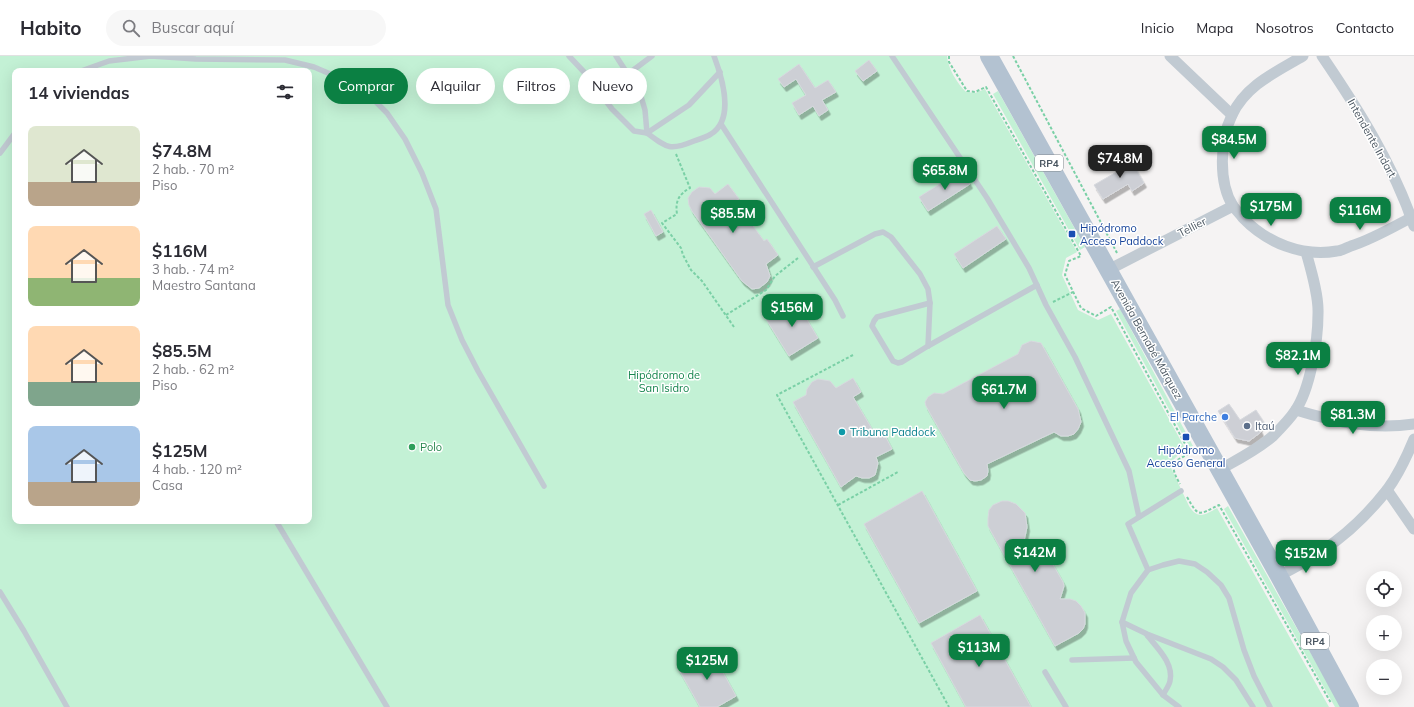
<!DOCTYPE html>
<html lang="es">
<head>
<meta charset="utf-8">
<style>
	:root { --surface:#fff; --page:#f7f7f7; --text:#2b2b33; --muted:#7c7c81; --line:#e1e1e2; --accent:#0b8043 }
	body { margin:0; font-family:Mulish,sans-serif; background:var(--page); color:var(--text); height:100vh; display:flex; flex-direction:column; font-size:15px; white-space:nowrap }
	* { box-sizing:border-box; margin:0 }
	p { font-size:13px; color:var(--muted) }
	.icon { flex:none; width:22px; height:22px; fill:none; stroke:currentColor; stroke-width:2; stroke-linecap:round; stroke-linejoin:round }
	.map { position:relative; flex:1; overflow:hidden }
	.side { position:absolute; left:12px; top:12px; width:300px; height:456px; display:flex; flex-direction:column; background:var(--surface); border-radius:8px; box-shadow:0 4px 16px #0002 }
	.side>* { flex:none }
	.hud { position:absolute; left:324px; top:12px; width:380px; height:36px; display:flex; gap:8px }
	.fabs { position:absolute; left:1366px; top:515px; display:grid; gap:8px }
	.fabs a { display:grid; place-items:center; width:36px; height:36px; border-radius:50%; background:var(--surface); box-shadow:0 4px 16px #0002; font-size:20px }
	.price { position:absolute; translate:-50% -34px; padding:0 9px; border-radius:8px; background:var(--accent); color:#fff; font-size:13px; line-height:26px; filter:drop-shadow(0 1px 2px #0008) }
	.price::after { content:''; position:absolute; left:50%; top:24px; width:12px; height:9px; margin-left:-6px; background:inherit; clip-path:polygon(0 0,100% 0,50% 100%) }
	.price.current { background:#222; color:#fff }
	ul { padding:0; list-style:none }
	li { display:flex; align-items:center; gap:12px; height:100px; padding:0 16px }
	li span { display:grid; place-items:center; flex:none; width:112px; height:80px; border-radius:8px; color:#555 }
	li>.icon { margin-inline-start:auto }
	span .icon { width:48px; height:48px; fill:#fffc; stroke-width:1 }
	li b { font-size:17px }
	h2 { display:flex; justify-content:space-between; align-items:center; height:48px; padding:0 16px; font-size:17px }
	.chip { padding:0 14px; border-radius:18px; background:var(--surface); box-shadow:0 4px 16px #0002; font-size:14px; line-height:36px }
	.chip.current { background:var(--accent); color:#fff }
	header { display:flex; align-items:center; gap:24px; box-sizing:border-box; height:56px; padding:0 20px; background:var(--surface); border-bottom:1px solid var(--line) }
	header strong { font-size:19px }
	nav { display:flex; gap:22px; margin-inline-start:auto; font-size:14px }
	.search { width:280px; height:36px; background:var(--page); display:flex; align-items:center; gap:10px; box-sizing:border-box; padding:0 14px; border-radius:22px; color:var(--muted); font-size:15px }
	.map>svg:first-child { display:block }
	.green { fill:#c3f1d5; fill-rule:evenodd }
	.building { fill:#cdcfd5; stroke:#d7d9de; filter:url(#shadow) }
	.lines { fill:none; stroke-linecap:round; stroke-linejoin:round }
	.path { stroke:#7ad0a6; stroke-width:2; stroke-dasharray:3 2; stroke-linecap:butt }
	.lane { stroke:#c1cad2; stroke-width:5.5 }
	.street { stroke:#c1cad2; stroke-width:11 }
	.primary { stroke:#b3c2d1; stroke-width:18 }
	.transit-dot { fill:#1a4fb4; stroke:#fff; stroke-width:1.5 }
	.shop-dot { fill:#3f7fe0; stroke:#fff; stroke-width:1.5 }
	.service-dot { fill:#5c6f8a; stroke:#fff; stroke-width:1.5 }
	.culture-dot { fill:#0f9aa8; stroke:#fff; stroke-width:1.5 }
	.leisure-dot { fill:#2e9e5b; stroke:#fff; stroke-width:1.5 }
	.labels { text-anchor:middle; stroke-width:3; stroke-linejoin:round; paint-order:stroke }
	.shield { fill:#fff; stroke:#808990; stroke-width:1 }
	.shield-label { font-size:10px; font-weight:bold; fill:#4a5661 }
	.street-label { font-size:11px; fill:#4a5661; stroke:#fff }
	.transit-label { font-size:11px; fill:#164399; stroke:#fff; text-anchor:start }
	.park-label { font-size:11px; fill:#17864f; stroke:#fff }
	.shop-label { font-size:11px; fill:#366cbe; stroke:#fff; text-anchor:end }
	.service-label { font-size:11px; fill:#4e5e75; stroke:#fff; text-anchor:start }
	.culture-label { font-size:11px; fill:#0d838f; stroke:#fff; text-anchor:start }
	.leisure-label { font-size:11px; fill:#27864d; stroke:#fff; text-anchor:start }
</style>
</head>
<body>
<header>
<strong>Habito</strong>
<div class="search"><svg class="icon" aria-label="search" viewBox="0 0 24 24"><circle cx="10" cy="10" r="6"/><path d="M15 15l6 6"/></svg>Buscar aquí</div>
<nav><a>Inicio</a><a>Mapa</a><a>Nosotros</a><a>Contacto</a></nav>
</header>
<div class="map">
<svg width="1414" height="651" viewBox="0 0 1414 651">
	<defs>
		<filter id="shadow"><feDropShadow dx="2.5" dy="4.5" stdDeviation="0" flood-color="#0004"/></filter>
	</defs>
	<rect width="100%" height="100%" fill="#f5f3f3"/>
	<g class="green">
		<path d="M0,0H947C948,13 957,27 966,36L975,37L985,33L1077,196L1066,202L1062,219L1078,254L1098,264L1111,258L1186,394C1178,399 1172,402 1171,412L1189,450C1198,464 1205,459 1217,452L1329,651H0ZM15,15H309V465H15Z"/>
		<path d="M998,35L1085,191L1080,194L993,38Z"/>
		<path d="M1120,253L1193,390L1190,392L1116,255Z"/>
		<path d="M1228,450L1341,651H1335L1224,453Z"/>
	</g>
	<g class="building">
		<path d="M869,4L877,15L863,25L855,15Z"/>
		<path d="M799,8L815,32L828,24L836,36L822,44L828,54L819,60L813,50L799,59L792,47L806,39L796,23L784,31L778,23Z"/>
		<path d="M1128,99L1144,127L1132,135L1128,128L1103,143L1094,129L1120,114L1116,106Z"/>
		<path d="M962,114L970,128L928,155L919,141Z"/>
		<path d="M728,128L739,143L735,145L764,185L767,183L778,199L766,208L770,220L767,226L759,232L752,233L742,225L692,155L689,149L688,142L692,136L699,131L710,132L715,138Z"/>
		<path d="M651,154L663,176L656,180L644,158Z"/>
		<path d="M997,170L1006,183L963,212L954,198Z"/>
		<path d="M796,245L818,282L789,300L766,263Z"/>
		<path d="M1031,285L1041,287L1078,353L1081,366L1078,373L1074,378L1068,380H1061L1054,376L987,408L988,415L987,420L981,424L975,425L970,424L964,417L926,350L925,346L928,341L934,337L943,338L1018,298L1022,289Z"/>
		<path d="M853,322L861,336L853,341L875,378L882,374L892,393L876,401L878,407L875,419L869,422H862L856,420L841,431L793,346L806,339L807,333L812,326L818,323L830,325L836,332Z"/>
		<path d="M1229,348L1240,364L1256,354L1265,368L1259,371L1261,376L1249,385L1235,382L1218,355Z"/>
		<path d="M922,435L977,535L919,567L864,468Z"/>
		<path d="M1002,445H1008L1016,448L1025,457L1027,471L1024,485L1035,483L1040,486L1063,526L1064,530L1060,543H1070L1076,545L1081,550L1085,557V568L1083,573L1079,577L1055,590L988,470V462L989,454L993,449Z"/>
		<path d="M980,559L1031,651H966L931,587Z"/>
		<path d="M710,593L736,640L717,651H700L678,612Z"/>
	</g>
	<g class="lines">
		<g class="path">
			<path d="M949,0V6L967,35L975,36L986,31L1081,200L1069,205L1065,219L1081,252L1096,260L1111,251L1190,397L1174,406C1172,414 1176,421 1180,428"/>
			<path d="M1013,0L1117,197"/>
			<path d="M676,98L690,132C679,138 675,145 677,158L662,167L681,192L683,199L691,214L702,225L734,271"/>
			<path d="M1053,246L1073,236"/>
			<path d="M726,259L766,234L775,220L798,202"/>
			<path d="M853,299L777,339L949,651"/>
			<path d="M1187,441C1199,462 1198,459 1219,449L1331,647"/>
			<path d="M838,449L898,416"/>
		</g>
		<g class="lane">
			<path d="M569,0L584,16L612,53L634,75L647,77L689,49L720,16"/>
			<path d="M616,0L640,37L645,54L647,77C667,92 670,95 694,85C700,83 707,81 711,78C735,63 722,21 714,0"/>
			<path d="M892,0L987,142L1029,212L1046,249L1075,301L1129,415L1139,461"/>
			<path d="M81,15L109,5L151,0L196,3L285,4L314,11L328,17L350,28L372,42L387,57L405,83L422,117L436,153L448,249L462,284L478,315L544,430"/>
			<path d="M628,18L652,0"/>
			<path d="M721,68L835,244L843,260"/>
			<path d="M0,97L15,77"/>
			<path d="M813,211L875,178L883,176L891,181L920,218L928,233L930,247L928,290"/>
			<path d="M930,247L877,261L874,265L872,270L893,305L898,307L902,306L928,290L1037,229"/>
			<path d="M276,465L387,651"/>
			<path d="M1148,514L1128,468L1181,435"/>
			<path d="M0,536L24,575L67,651"/>
			<path d="M1122,566L1147,578L1211,603L1223,611L1236,624L1253,651"/>
			<path d="M1147,579C1157,592 1174,607 1170,625C1169,630 1165,635 1163,639"/>
			<path d="M1072,604L1134,602"/>
			<path d="M1045,616L1066,651"/>
			<path d="M1179,651L1163,639L1136,606L1126,585L1122,566L1131,537L1148,514L1163,509L1179,505L1195,508L1207,516L1221,529L1229,542L1244,594L1254,620L1270,651"/>
		</g>
		<g class="street">
			<path d="M1170,0L1232,59"/>
			<path d="M1303,0C1276,16 1246,29 1232,59C1220,84 1218,126 1233,150C1236,154 1240,158 1243,162C1267,187 1302,201 1337,195C1341,195 1346,192 1351,190C1373,183 1393,171 1414,160"/>
			<path d="M1322,0C1358,53 1393,108 1414,170"/>
			<path d="M1108,214L1233,150"/>
			<path d="M1296,354C1335,366 1373,374 1414,368"/>
			<path d="M1219,414C1237,404 1257,394 1273,380C1281,372 1289,364 1295,355C1310,334 1318,285 1318,258C1319,240 1311,214 1306,196"/>
			<path d="M1387,434L1414,473"/>
			<path d="M1279,520C1293,512 1308,505 1322,495C1346,479 1369,457 1387,434C1398,419 1407,400 1414,383"/>
		</g>
		<path class="primary" d="M989,0L1279,520L1350,651"/>
	</g>
	<g class="transit-dot">
		<rect x="1068" y="174" width="8" height="8" rx="2"/>
		<rect x="1182" y="377" width="8" height="8" rx="2"/>
	</g>
	<circle class="shop-dot" cx="1225" cy="361" r="4"/>
	<circle class="service-dot" cx="1247" cy="370" r="4"/>
	<circle class="culture-dot" cx="842" cy="376" r="4"/>
	<circle class="leisure-dot" cx="412" cy="391" r="4"/>
	<g class="labels">
		<g class="shield">
			<rect x="1035" y="99" width="28" height="16" rx="3"/>
			<rect x="1301" y="577" width="28" height="16" rx="3"/>
		</g>
		<g class="shield-label">
			<text x="1049" y="111">RP4</text>
			<text x="1315" y="589">RP4</text>
		</g>
		<g class="street-label">
			<text transform="translate(1372 82) rotate(61)" y="4">Intendente Indart</text>
			<text transform="translate(1192 171) rotate(-27)" y="4">Tellier</text>
			<text transform="translate(1147 283) rotate(61)" y="4">Avenida Bernabé Márquez</text>
		</g>
		<g class="transit-label">
			<text x="1080" y="176">Hipódromo<tspan x="1080" dy="13">Acceso Paddock</tspan></text>
			<text x="1186" y="398" text-anchor="middle">Hipódromo<tspan x="1186" dy="13">Acceso General</tspan></text>
		</g>
		<g class="park-label">
			<text x="664" y="323">Hipódromo de<tspan x="664" dy="13">San Isidro</tspan></text>
		</g>
		<g class="shop-label">
			<text x="1217" y="365">El Parche</text>
		</g>
		<g class="service-label">
			<text x="1255" y="374">Itaú</text>
		</g>
		<g class="culture-label">
			<text x="850" y="380">Tribuna Paddock</text>
		</g>
		<g class="leisure-label">
			<text x="420" y="395">Polo</text>
		</g>
	</g>
</svg>
<div class="fabs">
<a><svg class="icon" aria-label="locate" viewBox="0 0 24 24"><circle cx="12" cy="12" r="6"/><path d="M12 2v4M12 18v4M2 12h4M18 12h4"/></svg></a>
<a>+</a>
<a>−</a>
</div>
<b class="price" style="left:1234px;top:104px">$84.5M</b>
<b class="price current" style="left:1120px;top:123px">$74.8M</b>
<b class="price" style="left:945px;top:135px">$65.8M</b>
<b class="price" style="left:1271px;top:171px">$175M</b>
<b class="price" style="left:1360px;top:175px">$116M</b>
<b class="price" style="left:733px;top:178px">$85.5M</b>
<b class="price" style="left:792px;top:272px">$156M</b>
<b class="price" style="left:1298px;top:320px">$82.1M</b>
<b class="price" style="left:1004px;top:354px">$61.7M</b>
<b class="price" style="left:1353px;top:379px">$81.3M</b>
<b class="price" style="left:1035px;top:517px">$142M</b>
<b class="price" style="left:1306px;top:518px">$152M</b>
<b class="price" style="left:979px;top:612px">$113M</b>
<b class="price" style="left:707px;top:625px">$125M</b>
<div class="hud">
<a class="chip current">Comprar</a>
<a class="chip">Alquilar</a>
<a class="chip">Filtros</a>
<a class="chip">Nuevo</a>
</div>
<section class="side">
<h2>14 viviendas<svg class="icon" aria-label="filters" viewBox="0 0 24 24"><path d="M4 7h16M4 17h16"/><circle cx="9" cy="7" r="2"/><circle cx="15" cy="17" r="2"/></svg></h2>
<ul>
<li><span style="background:linear-gradient(#dfe7d0 70%,#b9a48a 0)"><svg class="icon" aria-label="home" viewBox="0 0 24 24"><path d="M3 11l9-7 9 7M6 9v11h12V9"/></svg></span><div><b>$74.8M</b><p>2 hab. · 70 m²</p><p>Piso</p></div></li>
<li><span style="background:linear-gradient(#ffd9b3 65%,#8fb573 0)"><svg class="icon" aria-label="home" viewBox="0 0 24 24"><path d="M3 11l9-7 9 7M6 9v11h12V9"/></svg></span><div><b>$116M</b><p>3 hab. · 74 m²</p><p>Maestro Santana</p></div></li>
<li><span style="background:linear-gradient(#ffd9b3 70%,#7fa58c 0)"><svg class="icon" aria-label="home" viewBox="0 0 24 24"><path d="M3 11l9-7 9 7M6 9v11h12V9"/></svg></span><div><b>$85.5M</b><p>2 hab. · 62 m²</p><p>Piso</p></div></li>
<li><span style="background:linear-gradient(#a9c7e8 70%,#b9a48a 0)"><svg class="icon" aria-label="home" viewBox="0 0 24 24"><path d="M3 11l9-7 9 7M6 9v11h12V9"/></svg></span><div><b>$125M</b><p>4 hab. · 120 m²</p><p>Casa</p></div></li>
</ul>
</section>
</div>
</body>
</html>
